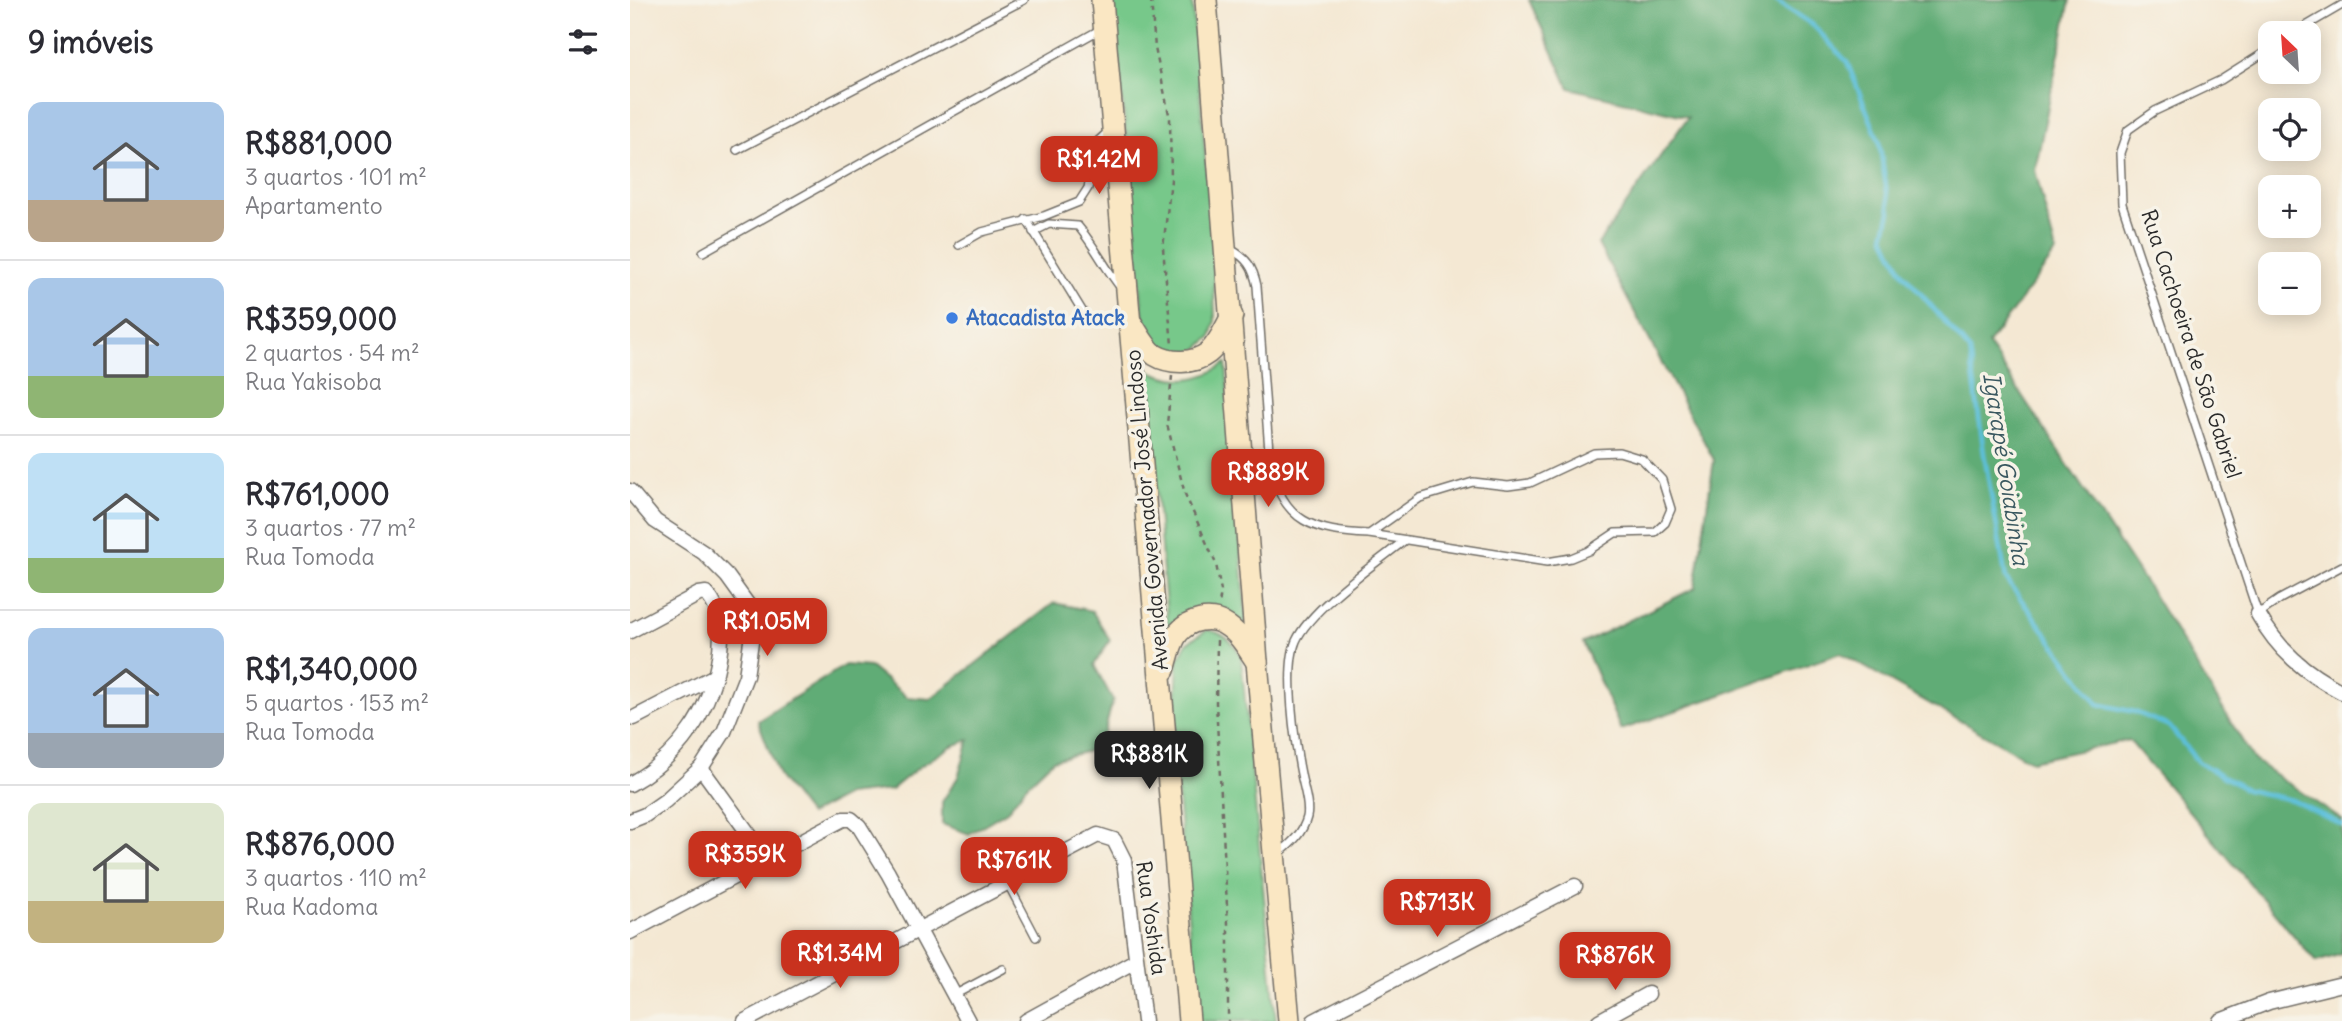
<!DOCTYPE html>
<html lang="pt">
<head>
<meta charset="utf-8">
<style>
	:root { --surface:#fff; --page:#f7f7f7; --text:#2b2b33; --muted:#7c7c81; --line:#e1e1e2; --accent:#c8321e }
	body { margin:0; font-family:Delius,sans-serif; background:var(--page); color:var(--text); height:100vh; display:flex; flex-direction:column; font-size:26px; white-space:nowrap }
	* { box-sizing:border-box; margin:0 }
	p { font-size:23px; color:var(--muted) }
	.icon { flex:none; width:38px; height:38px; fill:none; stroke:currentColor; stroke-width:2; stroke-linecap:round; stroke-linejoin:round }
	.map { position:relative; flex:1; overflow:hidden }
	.side { display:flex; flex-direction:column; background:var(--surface); width:630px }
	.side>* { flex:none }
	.needle { width:46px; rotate:335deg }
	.fabs { position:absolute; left:1628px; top:21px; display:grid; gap:14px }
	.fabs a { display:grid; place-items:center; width:63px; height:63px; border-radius:14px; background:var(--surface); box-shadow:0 4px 18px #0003; font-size:35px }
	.price { position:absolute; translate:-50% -60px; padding:0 16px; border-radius:14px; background:var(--accent); color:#fff; font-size:23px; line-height:46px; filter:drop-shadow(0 2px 4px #0008) }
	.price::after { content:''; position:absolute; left:50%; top:42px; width:21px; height:16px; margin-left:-10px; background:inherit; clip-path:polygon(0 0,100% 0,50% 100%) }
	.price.selected { background:#222; color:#fff }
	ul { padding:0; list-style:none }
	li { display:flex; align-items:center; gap:21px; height:175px; padding:0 28px }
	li+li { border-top:2px solid var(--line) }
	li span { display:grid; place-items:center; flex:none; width:196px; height:140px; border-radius:14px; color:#555 }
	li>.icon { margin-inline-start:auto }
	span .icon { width:84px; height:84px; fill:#fffc; stroke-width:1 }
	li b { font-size:30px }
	h2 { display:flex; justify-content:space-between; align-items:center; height:84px; padding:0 28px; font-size:30px }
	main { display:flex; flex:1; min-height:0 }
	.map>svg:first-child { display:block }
	.green { fill:#77c88a; stroke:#517a5a; stroke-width:2 }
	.forest { fill:#61ac76; stroke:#466c50; stroke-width:2 }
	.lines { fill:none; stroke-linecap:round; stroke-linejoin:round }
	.stream { stroke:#5dc0db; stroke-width:4.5 }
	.service-casing { stroke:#716d66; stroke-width:10 }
	.minor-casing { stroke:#716d66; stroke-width:17 }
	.secondary-casing { stroke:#716d66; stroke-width:24 }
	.path { stroke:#716d66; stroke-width:2.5; stroke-dasharray:5 5; stroke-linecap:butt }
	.service { stroke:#fff; stroke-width:7 }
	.minor { stroke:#fff; stroke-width:14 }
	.secondary { stroke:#fae7c3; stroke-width:21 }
	.shop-dot { fill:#3f7fe0; stroke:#f7f3e8; stroke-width:2.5 }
	.labels { text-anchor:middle; stroke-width:7; stroke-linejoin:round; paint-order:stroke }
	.shop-label { font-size:21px; font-weight:bold; fill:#366cbe; stroke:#f7f3e8; text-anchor:start }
	.street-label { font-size:21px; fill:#2b2b2b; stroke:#f7f3e8 }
	.water-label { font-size:23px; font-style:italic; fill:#3a5860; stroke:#f7f3e8 }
</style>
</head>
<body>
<main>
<section class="side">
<h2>9 imóveis<svg class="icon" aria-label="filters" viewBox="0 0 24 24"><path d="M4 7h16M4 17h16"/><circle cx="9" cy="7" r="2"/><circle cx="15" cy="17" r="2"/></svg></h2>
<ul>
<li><span style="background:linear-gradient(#a9c7e8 70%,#b9a48a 0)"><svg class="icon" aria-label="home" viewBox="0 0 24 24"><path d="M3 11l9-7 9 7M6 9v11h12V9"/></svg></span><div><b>R$881,000</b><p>3 quartos · 101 m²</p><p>Apartamento</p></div></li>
<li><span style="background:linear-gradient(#a9c7e8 70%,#8fb573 0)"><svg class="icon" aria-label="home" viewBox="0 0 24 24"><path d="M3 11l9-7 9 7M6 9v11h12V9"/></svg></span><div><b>R$359,000</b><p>2 quartos · 54 m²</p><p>Rua Yakisoba</p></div></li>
<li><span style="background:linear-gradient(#bfe0f5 75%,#8fb573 0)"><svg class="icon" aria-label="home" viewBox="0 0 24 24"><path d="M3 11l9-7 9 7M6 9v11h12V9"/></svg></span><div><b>R$761,000</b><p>3 quartos · 77 m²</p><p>Rua Tomoda</p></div></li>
<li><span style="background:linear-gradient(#a9c7e8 75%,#9aa5b1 0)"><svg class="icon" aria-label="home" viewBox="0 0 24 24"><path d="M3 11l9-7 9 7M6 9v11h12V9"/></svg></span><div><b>R$1,340,000</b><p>5 quartos · 153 m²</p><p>Rua Tomoda</p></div></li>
<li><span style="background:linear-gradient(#dfe7d0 70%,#c2b280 0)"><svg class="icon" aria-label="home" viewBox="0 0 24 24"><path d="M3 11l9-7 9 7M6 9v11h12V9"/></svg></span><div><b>R$876,000</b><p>3 quartos · 110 m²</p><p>Rua Kadoma</p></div></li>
</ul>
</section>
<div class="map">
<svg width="1712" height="1021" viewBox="0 0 1712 1021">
	<rect width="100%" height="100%" fill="#f7f3e8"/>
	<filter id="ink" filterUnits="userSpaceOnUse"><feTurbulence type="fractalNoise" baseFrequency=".0143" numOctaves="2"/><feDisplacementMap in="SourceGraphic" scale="14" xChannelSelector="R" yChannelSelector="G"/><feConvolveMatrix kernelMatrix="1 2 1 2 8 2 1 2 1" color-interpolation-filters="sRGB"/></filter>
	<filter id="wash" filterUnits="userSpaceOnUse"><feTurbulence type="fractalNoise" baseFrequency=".00686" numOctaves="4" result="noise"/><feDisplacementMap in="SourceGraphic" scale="28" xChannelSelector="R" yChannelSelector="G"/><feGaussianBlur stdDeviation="1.57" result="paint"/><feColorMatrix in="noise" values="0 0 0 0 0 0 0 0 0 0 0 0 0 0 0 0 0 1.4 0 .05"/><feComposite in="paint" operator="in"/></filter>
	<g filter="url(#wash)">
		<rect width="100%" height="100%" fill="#f4e8d3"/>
		<g class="green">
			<path d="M483,0H562L583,245L585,322L581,337L563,353L532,351L514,327Z"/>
			<path d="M596,363L617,627L601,616L538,630L516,369C544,384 571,382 596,363Z"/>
			<path d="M577,630C593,632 606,643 611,658L646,1021H567L544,748L548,659L557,643Z"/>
		</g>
		<g class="forest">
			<path d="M899,0H1440L1405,170L1426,252L1358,344L1524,596L1624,760L1712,820V954L1686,962L1499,740L1401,761L1210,653L991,730L953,643L1065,588L1084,460L968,244L1058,117L939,88Z"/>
			<path d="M424,603L462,611L480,640L464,665L483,700L474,733L459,751L423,760L396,786L377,811L339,834L312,824V802L328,777L339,740L322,746L289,767L261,790L217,795L179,815L149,776L128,721L215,665L240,667L277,697L300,699Z"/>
		</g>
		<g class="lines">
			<path class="stream" d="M1145,0L1183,25L1217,62L1249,141L1260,212L1254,236L1273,273L1340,351L1354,454L1376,579L1468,704L1505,712L1539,726L1568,762L1617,790L1662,800L1712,825"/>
		</g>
	</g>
	<g filter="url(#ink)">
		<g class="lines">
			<defs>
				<g id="service">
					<path d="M1664,33L1712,5"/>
					<path d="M1640,49L1591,80L1525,111L1498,130L1490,153L1492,204L1628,614L1650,599L1712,566"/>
					<path d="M107,150L394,0"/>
					<path d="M396,219L456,317"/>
					<path d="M403,232L419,224L448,226C464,245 475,268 491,288"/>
					<path d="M329,245L352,232L414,216L449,202L458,188L468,141L480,130"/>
					<path d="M600,249C617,258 623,267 627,286L640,465C653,522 684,532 739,534L917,562L941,558L958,551L985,533L1025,532L1035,523L1041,509L1032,480L1012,459L989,452L964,453L900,483L878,486L843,482L790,498L739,534"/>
					<path d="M73,252L471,29"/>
					<path d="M648,854C661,844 673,833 677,817C680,805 673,786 671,774C665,744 654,669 666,641C680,609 746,563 775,540"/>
					<path d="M377,882L406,937"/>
					<path d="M324,995L373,969"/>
				</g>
				<g id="minor">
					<path d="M0,491L25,521L74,553L97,576L118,605L124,621L116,676L94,732L71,768L35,801L15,815L0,821"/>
					<path d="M1628,614C1648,650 1675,673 1712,692"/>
					<path d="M0,631L69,594L76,593C107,626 83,699 60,730C45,752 23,771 0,784"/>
					<path d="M4,718L85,676"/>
					<path d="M71,768L137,859"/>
					<path d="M0,932L213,819H221L229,826L258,873L338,1021"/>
					<path d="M115,1021L468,835L484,840L494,860L514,1021"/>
					<path d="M396,1021L505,961"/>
					<path d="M684,1021L945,886"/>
					<path d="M969,1021L1018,994"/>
					<path d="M1590,1021L1639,1002L1712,984"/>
				</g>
				<g id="secondary">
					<path d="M472,0C503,340 529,681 559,1021"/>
					<path d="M576,0L627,662L659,1021"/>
					<path d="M502,324C508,333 515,348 525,355C540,364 564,364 578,353C589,344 595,328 602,316"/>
					<path d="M534,670C538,658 540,643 548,633C559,620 580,615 594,624C609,632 618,649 627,662"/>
				</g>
			</defs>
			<use href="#service" class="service-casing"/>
			<use href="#minor" class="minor-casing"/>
			<use href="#secondary" class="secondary-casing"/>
			<g class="path">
				<path d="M521,0L525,48L540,119L541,180L533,248L542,345"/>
				<path d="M542,376L537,424L555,494L586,564L591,591L589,605"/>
				<path d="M587,640L586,703L598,924V1021"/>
			</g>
			<use href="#service" class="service"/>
			<use href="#minor" class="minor"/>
			<use href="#secondary" class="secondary"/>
		</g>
	</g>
	<circle class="shop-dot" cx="322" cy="318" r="7"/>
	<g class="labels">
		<g class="shop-label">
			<text x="336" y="325">Atacadista Atack</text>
		</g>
		<g class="street-label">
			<text transform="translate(1561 344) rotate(72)" y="7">Rua Cachoeira de São Gabriel</text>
			<text transform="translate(517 510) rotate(-95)" y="7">Avenida Governador José Lindoso</text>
			<text transform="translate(521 918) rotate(82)" y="7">Rua Yoshida</text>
		</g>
		<g class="water-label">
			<text transform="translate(1376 469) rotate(81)" y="8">Igarapé Goiabinha</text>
		</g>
	</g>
</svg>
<div class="fabs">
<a><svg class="needle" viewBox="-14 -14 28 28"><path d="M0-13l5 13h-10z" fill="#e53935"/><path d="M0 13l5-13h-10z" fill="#7c7c81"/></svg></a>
<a><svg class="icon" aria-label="locate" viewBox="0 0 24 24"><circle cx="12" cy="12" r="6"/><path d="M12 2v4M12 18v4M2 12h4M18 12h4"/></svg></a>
<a>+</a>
<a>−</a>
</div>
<b class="price" style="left:469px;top:196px">R$1.42M</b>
<b class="price" style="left:638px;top:509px">R$889K</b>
<b class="price" style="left:137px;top:658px">R$1.05M</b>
<b class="price selected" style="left:519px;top:791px">R$881K</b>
<b class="price" style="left:115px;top:891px">R$359K</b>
<b class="price" style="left:384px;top:897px">R$761K</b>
<b class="price" style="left:807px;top:939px">R$713K</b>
<b class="price" style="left:210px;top:990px">R$1.34M</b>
<b class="price" style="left:985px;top:992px">R$876K</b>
</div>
</main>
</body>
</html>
